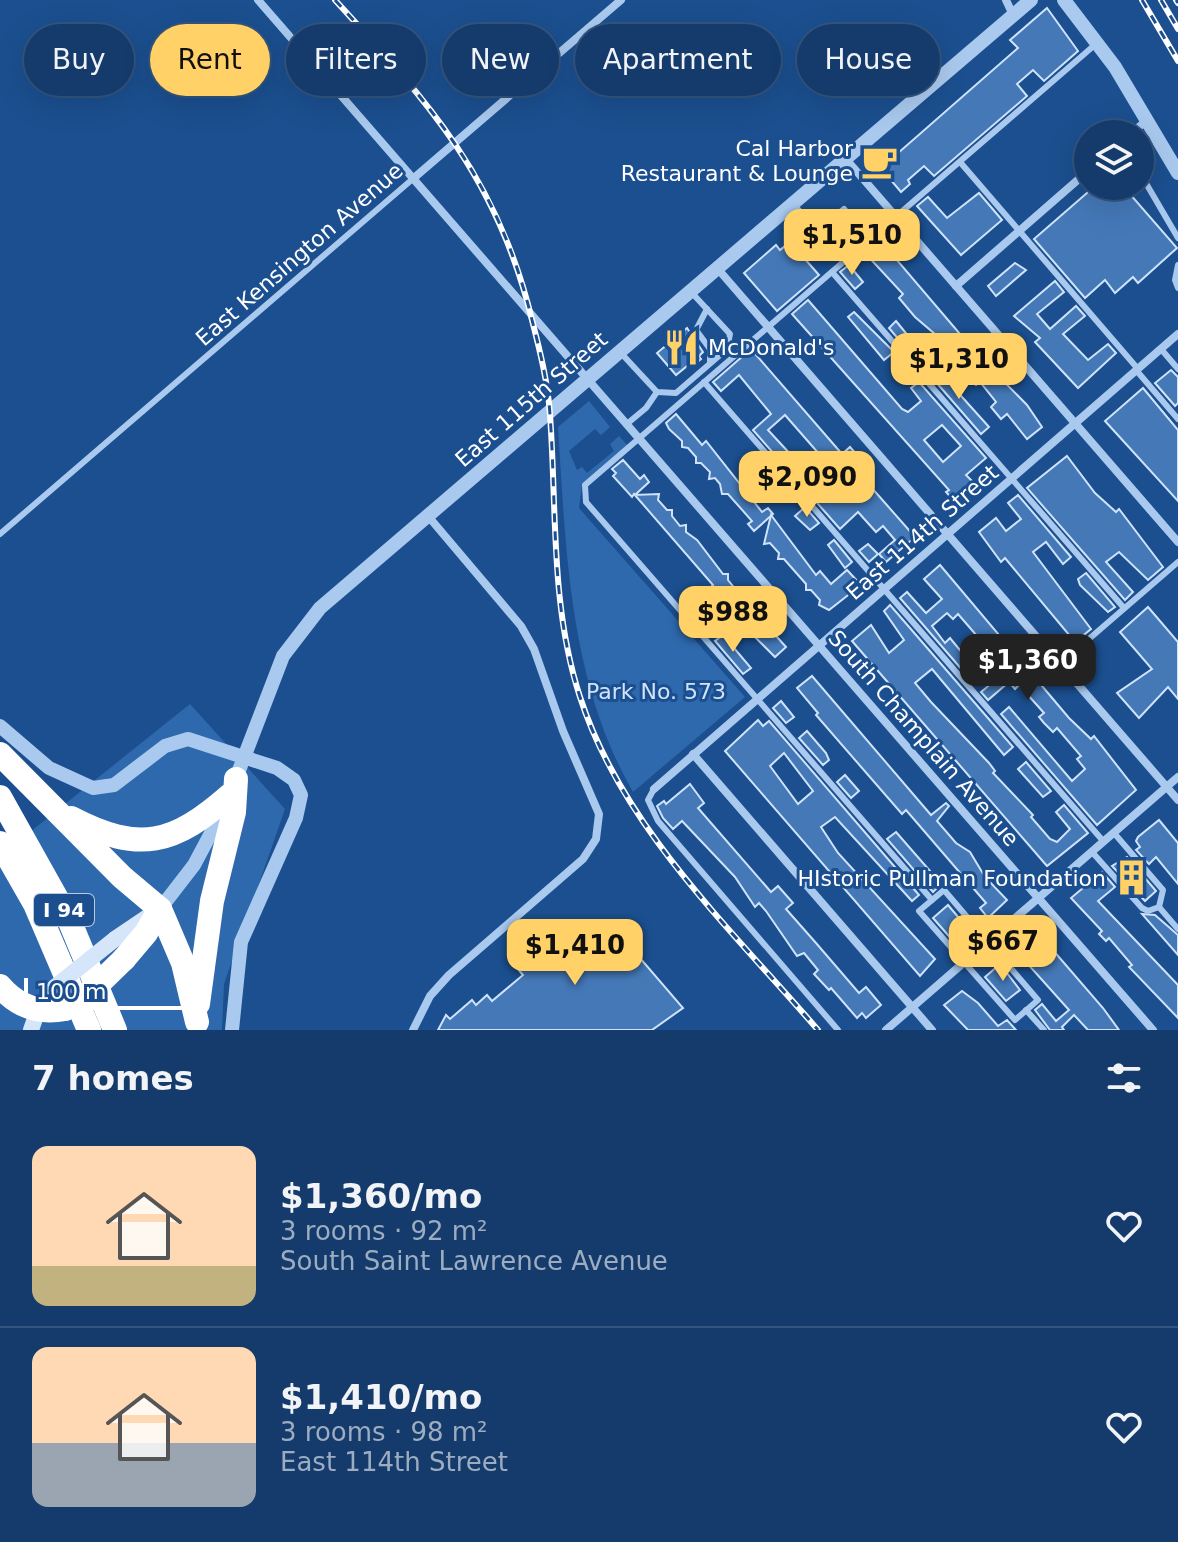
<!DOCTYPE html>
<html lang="en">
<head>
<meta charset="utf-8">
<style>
	:root { --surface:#143b6b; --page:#214673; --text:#f1f3f6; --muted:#9dadc1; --line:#33557e; --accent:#ffd166 }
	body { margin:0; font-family:"DejaVu Sans",sans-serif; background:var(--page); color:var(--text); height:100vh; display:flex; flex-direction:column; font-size:30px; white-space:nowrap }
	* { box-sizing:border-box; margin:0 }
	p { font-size:26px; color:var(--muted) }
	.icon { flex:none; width:44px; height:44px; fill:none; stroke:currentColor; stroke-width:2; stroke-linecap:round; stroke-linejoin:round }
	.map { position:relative; height:1030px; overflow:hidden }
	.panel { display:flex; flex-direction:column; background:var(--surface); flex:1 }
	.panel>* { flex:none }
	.guide { position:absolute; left:24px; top:24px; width:1130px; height:72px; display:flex; gap:16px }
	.fabs { position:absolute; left:1074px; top:120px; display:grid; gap:16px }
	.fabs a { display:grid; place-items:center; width:80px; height:80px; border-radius:50%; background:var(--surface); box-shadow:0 8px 32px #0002,0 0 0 2px var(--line); font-size:40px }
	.scale { position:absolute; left:24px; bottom:20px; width:168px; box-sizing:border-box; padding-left:8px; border:4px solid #fff; border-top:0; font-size:22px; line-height:28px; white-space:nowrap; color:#fff; -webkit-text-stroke:6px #1b4f8f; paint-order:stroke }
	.price { position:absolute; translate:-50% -68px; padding:0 18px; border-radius:16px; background:var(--accent); color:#111; font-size:26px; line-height:52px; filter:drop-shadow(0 2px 4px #0008) }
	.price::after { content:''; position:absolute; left:50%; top:48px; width:24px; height:18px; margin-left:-12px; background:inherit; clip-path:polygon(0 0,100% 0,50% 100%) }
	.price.selected { background:#222; color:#fff }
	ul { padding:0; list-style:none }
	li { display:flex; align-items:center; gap:24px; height:200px; padding:0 32px }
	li+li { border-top:2px solid var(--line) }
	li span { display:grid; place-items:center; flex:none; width:224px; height:160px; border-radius:16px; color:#555 }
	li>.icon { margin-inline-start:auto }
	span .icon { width:96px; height:96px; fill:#fffc; stroke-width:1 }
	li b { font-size:34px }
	h2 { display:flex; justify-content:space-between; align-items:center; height:96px; padding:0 32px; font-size:34px }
	.pill { padding:0 28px; border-radius:36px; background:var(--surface); box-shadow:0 8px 32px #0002,0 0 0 2px var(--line); font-size:28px; line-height:72px }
	.pill.selected { background:var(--accent); color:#111 }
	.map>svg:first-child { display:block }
	.green { fill:#2e69ad }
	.building { fill:#4478b7; stroke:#cfe3fa; stroke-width:2; fill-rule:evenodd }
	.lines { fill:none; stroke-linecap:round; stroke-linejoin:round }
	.service { stroke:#a9c9ee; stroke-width:6 }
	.minor { stroke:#a9c9ee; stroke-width:8 }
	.tertiary { stroke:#a9c9ee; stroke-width:14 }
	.secondary { stroke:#d6e6fa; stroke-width:16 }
	.motorway { stroke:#fff; stroke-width:24 }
	.rail-casing { stroke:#fff; stroke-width:6 }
	.rail { stroke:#1b4f8f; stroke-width:3; stroke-dasharray:9; stroke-linecap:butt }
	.secondary-bridge { stroke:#d6e6fa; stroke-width:16 }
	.motorway-bridge { stroke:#fff; stroke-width:24 }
	.labels { text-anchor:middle; stroke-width:6; stroke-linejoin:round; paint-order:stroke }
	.shield { fill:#1b4f8f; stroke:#bbcadd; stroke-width:2 }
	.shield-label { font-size:20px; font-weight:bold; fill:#fff }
	.poi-label { font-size:22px; fill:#fff; stroke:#1b4f8f; text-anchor:end }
	.street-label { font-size:22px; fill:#fff; stroke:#1b4f8f }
	.park-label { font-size:22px; fill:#cfe3fa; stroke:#1b4f8f }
</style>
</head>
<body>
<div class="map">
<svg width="1178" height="1030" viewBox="0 0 1178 1030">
	<rect width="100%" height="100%" fill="#1b4f8f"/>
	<g class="green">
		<path d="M589,401L610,427L601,435L595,429L569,451L577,470L582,467L587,473L614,451L610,444L619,436L628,446L582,485L579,508L745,697L633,792C569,681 566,551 558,427Z"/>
		<path d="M190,704L285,809L224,984L222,1030H0V856Z"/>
	</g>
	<g class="building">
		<path d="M1047,8L1078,51L1044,81L1033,70L1017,84L1027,96L934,176L924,166L908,180L910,184L901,192L885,173L881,176L871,164V159L883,149L890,157L897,154L1018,48L1010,40Z"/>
		<path d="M1095,186H1123L1177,248L1138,283L1133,277L1115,293L1105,280L1085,298L1034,239Z"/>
		<path d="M979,193L1002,220L961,255L917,206L928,197L947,218Z"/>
		<path d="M879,239L977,354L1027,405L1042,427L1027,439L1007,414L1001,419L991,407L996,402L980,382L976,385L961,367L959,369L947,354L949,349L943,341L915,317L899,298L903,294L864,252Z"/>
		<path d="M790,242L819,275L777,311L744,273L776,245L780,250Z"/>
		<path d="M1015,263L1026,270L996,296L988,286Z"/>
		<path d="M849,265L863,282L855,289L840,272Z"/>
		<path d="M1055,281L1064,292L1037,314L1050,329L1076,306L1085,316L1063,334L1088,360L1108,344L1116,353L1078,388L1035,342L1040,338L1014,316Z"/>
		<path d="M808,300L902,409L908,412L921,401L911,388L919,382L986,458L966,475L975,484L955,502L946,492L949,490L792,314ZM942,425L961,446L943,462L924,440Z"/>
		<path d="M854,312L894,352L884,360L848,317Z"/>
		<path d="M896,321L918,348L911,354L889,328Z"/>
		<path d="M687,328L703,352L699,356L701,359L694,365L692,362L676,375L657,353Z"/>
		<path d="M751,349L842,454L850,447L857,455L849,462L915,537L886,562L879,554L895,540L883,526L876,532L858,512L840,529L753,430L771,414L739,375L721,391L713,382ZM785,415L820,455L805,470L768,430ZM835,473L848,487L832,501L819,487Z"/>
		<path d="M936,368L989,427L981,434L929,374Z"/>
		<path d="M1171,370L1178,377V403L1175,406L1155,383Z"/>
		<path d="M1143,388L1178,430V501L1105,421Z"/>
		<path d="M676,414L702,445L706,441L762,512L768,508L773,514L754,531L748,524L752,521L728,494H722L720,484L715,478L709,479L710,472L701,463H696V457L688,448L682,447V441L669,429L666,423Z"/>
		<path d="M757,452L792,492L783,499L748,459Z"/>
		<path d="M1067,456L1095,493L1116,512L1119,509L1163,567L1148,580L1119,552L1106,562L1133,592L1125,600L1027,488Z"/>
		<path d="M623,460L640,479L644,475L649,482L635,495L659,494L658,500L667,510H672V516L680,526L686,525V532L697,540L723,574H728V580L736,590L742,589L741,595L750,605L756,606L755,611L763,621L769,620L768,627L786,647L775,657L727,609L711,587L713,585L634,494L632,497L613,476L616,473L612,469Z"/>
		<path d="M1018,495L1071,557L1063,564L1046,542L1033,552L1091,629L1075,642L1005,558L1001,562L979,532L996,518L1006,531L1021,519L1008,503Z"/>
		<path d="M805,507L819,523L810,530L795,516Z"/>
		<path d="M771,515L816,575L820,571L831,584L847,570L861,585L829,610L819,605L820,600L811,590H806V584L784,559H778L779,553L770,543L764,544Z"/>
		<path d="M834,540L852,562L845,568L828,545Z"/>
		<path d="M868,544L878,554L869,562L859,551Z"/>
		<path d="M940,565L1069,718L1091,739L1094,736L1136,790L1097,825L1001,714L1009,707L1072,781L1085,769L1077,759L1081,756L1057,728L1053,732L1044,723L1039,717L1044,713L1019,685L1015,689L1009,682L988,700L981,692L999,677L994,671L999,666L987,654L990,651L958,614L953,619L947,613L932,626L945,643L950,638L978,672L970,679L900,598L907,592L926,613L942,599L924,579Z"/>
		<path d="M1086,573L1115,607L1108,612L1080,585L1078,579Z"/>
		<path d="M890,605L1013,747L1004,755L932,669L915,683L931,702L989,763L995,771L993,773L1033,815L1031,817L1050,839L1057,842L1070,829L1056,812L1064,805L1088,833L1047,866L852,641L871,625L889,653L904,640L884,611Z"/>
		<path d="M1148,607L1178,642V699L1168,687L1139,718L1117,693L1152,669L1120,632Z"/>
		<path d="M723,635L751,668L743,674L715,641Z"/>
		<path d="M812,676L931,815L946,803L949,806L937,821L956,843L970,852L985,877L1007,900L988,918L980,908L986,903L906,810L902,814L816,715L818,713L797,688Z"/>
		<path d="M781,701L794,717L786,723L773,708Z"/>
		<path d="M758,720L763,726L769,721L919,895L912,901L835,817L821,827L838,853L935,959L920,976L725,751ZM784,753L813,791L798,804L770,766Z"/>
		<path d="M807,731L826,753L829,760L823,765L799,738Z"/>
		<path d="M1026,762L1051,791L1043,797L1018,769Z"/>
		<path d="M845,775L859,791L851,798L837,782Z"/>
		<path d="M690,784L704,803L698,808L771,892L778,886L793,903L786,909L816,943L859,993L866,987L881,1005L866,1018L862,1013L857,1018L831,988L829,990L814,974L818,970L804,953L797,956L766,911L759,903L755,907L735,877L682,821L673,829L663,818L657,806L664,801L666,804Z"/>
		<path d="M1159,820L1178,843V884L1156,857L1149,864L1136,850L1140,847L1136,841L1138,837Z"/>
		<path d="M896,832L937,879L933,883L937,888L933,892L887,839Z"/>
		<path d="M1127,857L1156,891L1145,901L1112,866Z"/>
		<path d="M1102,872L1115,887L1098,901L1178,985V1018L1129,967L1132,965L1109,938L1106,941L1099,934L1102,931L1071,898Z"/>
		<path d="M948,905L970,931L955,943L933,918Z"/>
		<path d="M1142,914L1155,915L1178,935V955Z"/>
		<path d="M564,920L604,921L625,933L621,936L683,1008L652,1030H438L446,1015L450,1019L472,1000L476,1005L487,995L492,1001L523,975L517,968L528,959L524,955L548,935V927Z"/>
		<path d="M1033,927L1103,1008L1119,1030H1088L1074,1015L1062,1027L1064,1030H1050L1035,1010L1042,1004L1056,1021L1069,1010L1025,961L1022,955L1025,953L1015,943Z"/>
		<path d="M1000,964L1020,990L1006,1001L985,977Z"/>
		<path d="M962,991L978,1003L998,1026L1007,1020L1016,1030H968L944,1005Z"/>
	</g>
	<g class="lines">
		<g class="service">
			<path d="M960,162L1138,369"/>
			<path d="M1140,173L1178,238"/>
			<path d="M794,205C807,219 819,234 832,248L858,226L844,209L817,231"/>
			<path d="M1178,265L1175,280L1178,288"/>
			<path d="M832,272L1124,608"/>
			<path d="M707,309L696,330L710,349V363"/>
			<path d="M1161,349L1178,369"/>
			<path d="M620,352L657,392L676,393L727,349L730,334L692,293"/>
			<path d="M1136,370L1178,419"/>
			<path d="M704,382L1104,842"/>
			<path d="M628,423L646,408L657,392"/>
			<path d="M0,534L415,177"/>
			<path d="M1060,664L1178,562"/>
			<path d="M654,789L648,800L658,821L838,1030"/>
			<path d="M1092,852L1142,908L1148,911L1159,907L1163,890L1114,833"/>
			<path d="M944,890L1038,1000L1015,1020L919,911Z"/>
			<path d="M932,900L586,502L585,485L1097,43"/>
			<path d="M1159,907L1178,929"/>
			<path d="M1026,1010L1044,1030"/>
		</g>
		<g class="minor">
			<path d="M258,0L1153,1030"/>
			<path d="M1006,0L1013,15"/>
			<path d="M1131,134L1147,120"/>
			<path d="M845,158L1178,542"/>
			<path d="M415,177L621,0"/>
			<path d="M717,268L1178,800"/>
			<path d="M956,286L1088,171"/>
			<path d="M693,754L932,1030"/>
			<path d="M654,789L1178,334"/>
			<path d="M413,1030L430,996L449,975L583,859L596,839L599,814L563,731L534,649L521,626L428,516"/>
			<path d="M886,1030L1178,777"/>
		</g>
		<g class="tertiary">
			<path d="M1064,0L1115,67L1178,173"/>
			<path d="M0,726L49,768L93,788L114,785L165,746L188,739L277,768L294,780L301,795L296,818L241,942L232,1030"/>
			<path d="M233,786L283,656L320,608L1031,0"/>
			<path d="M160,909L194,865L226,805"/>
		</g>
		<g class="secondary">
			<path d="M115,939L155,912"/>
			<path d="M31,1030L38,1010L55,987"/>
		</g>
		<g class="motorway">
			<path d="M0,754L122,877L160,909L183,963L197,1022"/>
			<path d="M0,797L70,922L115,1030"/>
			<path d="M71,818C140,854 174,844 230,795"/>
			<path d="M0,843L35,904L89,1030"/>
			<path d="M124,959L146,933L160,909"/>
			<path d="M0,986C17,1006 38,1014 65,1009"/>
			<path d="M198,1004L212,901L234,812L236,779"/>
		</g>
		<defs>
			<g id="rail">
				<path d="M335,0C430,104 498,179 532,320C540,351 548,383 550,415C557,510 550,605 580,697C622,827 731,929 818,1030"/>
				<path d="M1142,0L1178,61"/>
				<path d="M1161,0L1178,29"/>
				<path d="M1176,0L1178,3"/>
			</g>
		</defs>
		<use href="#rail" class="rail-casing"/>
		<use href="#rail" class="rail"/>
		<path class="secondary-bridge" d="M55,987L115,939"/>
		<path class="motorway-bridge" d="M65,1009L82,1000L124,959"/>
	</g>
	<defs>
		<symbol id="cafe-bare" viewBox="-9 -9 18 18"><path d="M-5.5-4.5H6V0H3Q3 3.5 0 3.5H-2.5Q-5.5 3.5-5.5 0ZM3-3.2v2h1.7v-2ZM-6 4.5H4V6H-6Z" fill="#ffd166" stroke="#1b4f8f" stroke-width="2.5" paint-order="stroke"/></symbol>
		<symbol id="restaurant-bare" viewBox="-9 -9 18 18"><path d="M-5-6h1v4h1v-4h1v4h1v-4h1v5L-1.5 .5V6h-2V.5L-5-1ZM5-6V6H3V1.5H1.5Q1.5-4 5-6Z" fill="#ffd166" stroke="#1b4f8f" stroke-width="2.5" paint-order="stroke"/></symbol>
		<symbol id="building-bare" viewBox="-9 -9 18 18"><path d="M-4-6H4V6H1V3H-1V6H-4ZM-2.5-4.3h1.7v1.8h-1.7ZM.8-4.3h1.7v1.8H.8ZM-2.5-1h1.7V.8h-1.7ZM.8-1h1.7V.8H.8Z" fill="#ffd166" stroke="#1b4f8f" stroke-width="2.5" paint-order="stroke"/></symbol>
	</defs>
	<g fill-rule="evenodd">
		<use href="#cafe-bare" x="854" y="136" width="51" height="51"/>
		<use href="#restaurant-bare" x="656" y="322" width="51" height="51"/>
		<use href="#building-bare" x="1106" y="852" width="51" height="51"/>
	</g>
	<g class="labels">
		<rect class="shield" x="34" y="894" width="60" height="32" rx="6"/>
		<g class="shield-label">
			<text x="64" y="917">I 94</text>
		</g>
		<g class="poi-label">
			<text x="853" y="156">Cal Harbor<tspan x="853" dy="25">Restaurant &amp; Lounge</tspan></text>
			<text x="708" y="355" text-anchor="start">McDonald's</text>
			<text x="1106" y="886">HIstoric Pullman Foundation</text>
		</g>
		<g class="street-label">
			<text transform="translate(299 254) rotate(-41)" y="8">East Kensington Avenue</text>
			<text transform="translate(531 399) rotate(-41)" y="8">East 115th Street</text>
			<text transform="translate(922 532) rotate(-41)" y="8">East 114th Street</text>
			<text transform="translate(924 738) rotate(49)" y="8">South Champlain Avenue</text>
		</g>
		<g class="park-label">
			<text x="656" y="699">Park No. 573</text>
		</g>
	</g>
</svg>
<div class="fabs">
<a><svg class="icon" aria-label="layers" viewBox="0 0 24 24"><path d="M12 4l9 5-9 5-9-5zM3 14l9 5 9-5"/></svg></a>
</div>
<div class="scale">100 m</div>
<b class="price" style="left:852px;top:277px">$1,510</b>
<b class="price" style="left:959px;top:401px">$1,310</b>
<b class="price" style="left:807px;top:519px">$2,090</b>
<b class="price" style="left:733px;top:654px">$988</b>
<b class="price selected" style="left:1028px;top:702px">$1,360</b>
<b class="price" style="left:1003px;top:983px">$667</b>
<b class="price" style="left:575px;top:987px">$1,410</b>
<div class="guide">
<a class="pill">Buy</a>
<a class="pill selected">Rent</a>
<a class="pill">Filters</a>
<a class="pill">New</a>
<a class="pill">Apartment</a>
<a class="pill">House</a>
</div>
</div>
<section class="panel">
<h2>7 homes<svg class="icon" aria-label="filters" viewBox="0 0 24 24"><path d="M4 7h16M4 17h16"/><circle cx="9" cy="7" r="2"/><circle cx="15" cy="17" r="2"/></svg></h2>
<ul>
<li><span style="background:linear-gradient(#ffd9b3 75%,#c2b280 0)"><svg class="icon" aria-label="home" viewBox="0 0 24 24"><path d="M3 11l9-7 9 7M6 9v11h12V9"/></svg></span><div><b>$1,360/mo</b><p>3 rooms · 92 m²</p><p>South Saint Lawrence Avenue</p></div><svg class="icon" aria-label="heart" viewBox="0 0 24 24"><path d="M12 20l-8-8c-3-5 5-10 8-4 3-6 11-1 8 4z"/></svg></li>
<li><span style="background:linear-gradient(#ffd9b3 60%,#9aa5b1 0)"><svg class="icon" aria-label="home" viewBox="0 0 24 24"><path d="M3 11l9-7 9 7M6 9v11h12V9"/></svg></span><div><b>$1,410/mo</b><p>3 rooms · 98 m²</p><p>East 114th Street</p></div><svg class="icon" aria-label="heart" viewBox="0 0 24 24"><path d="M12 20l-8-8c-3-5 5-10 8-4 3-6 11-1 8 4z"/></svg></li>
</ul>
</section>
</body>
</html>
